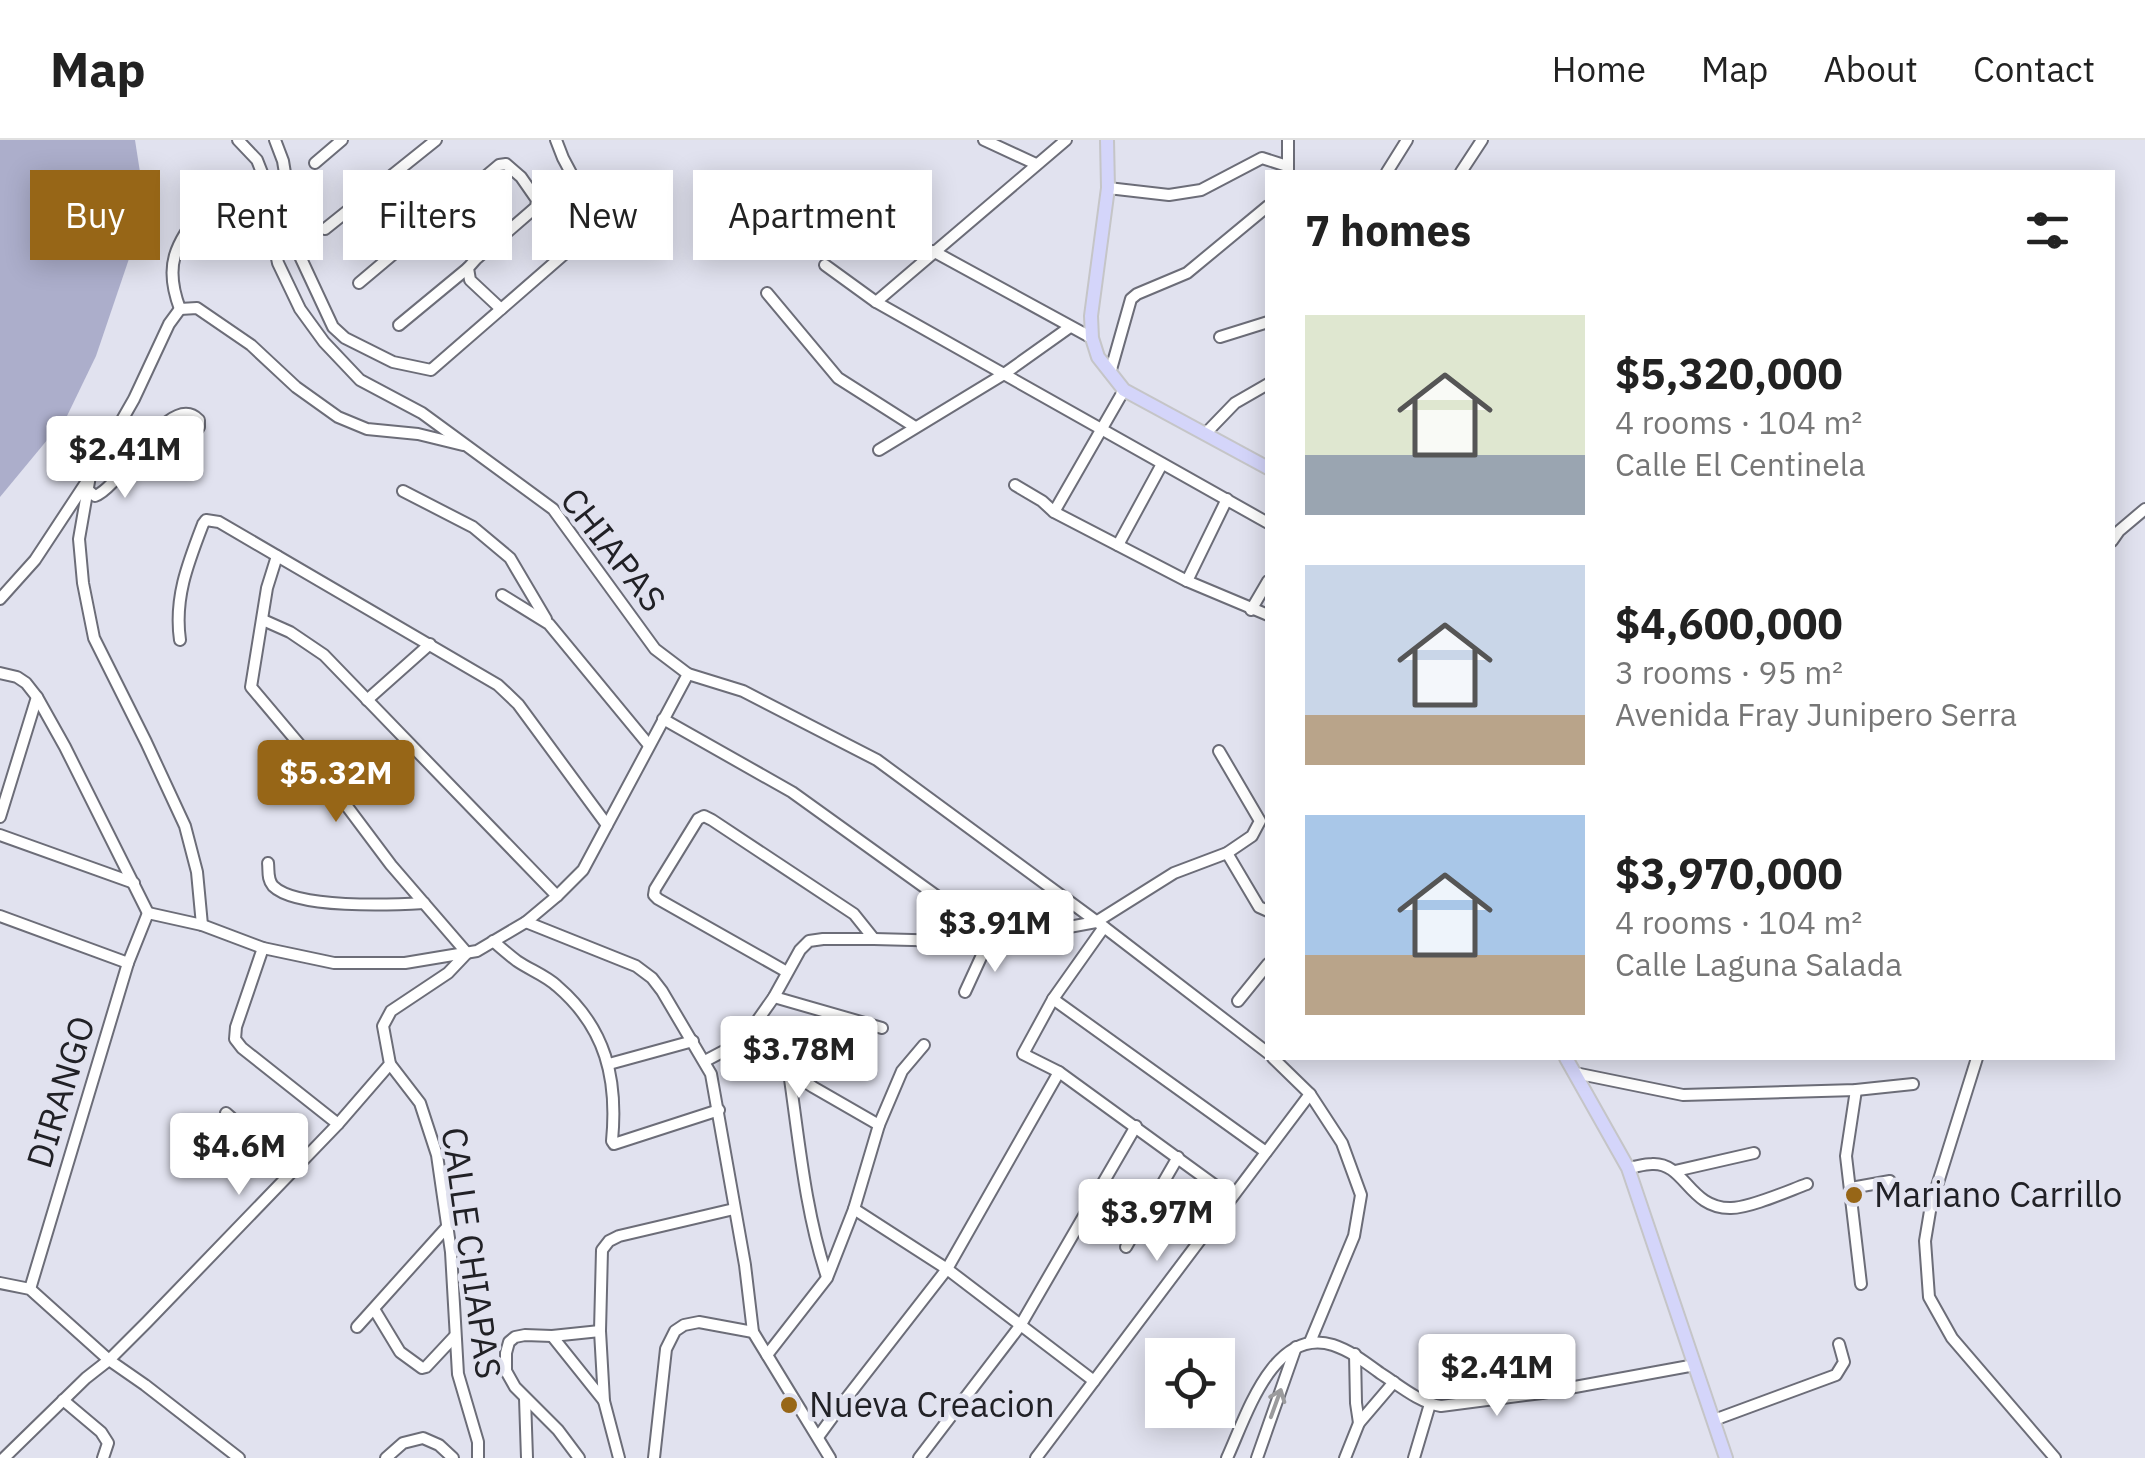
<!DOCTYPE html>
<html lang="en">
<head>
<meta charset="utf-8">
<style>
	:root { --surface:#fff; --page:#f6f6f6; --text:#222; --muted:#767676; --line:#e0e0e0; --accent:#976617 }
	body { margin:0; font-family:"IBM Plex Sans",sans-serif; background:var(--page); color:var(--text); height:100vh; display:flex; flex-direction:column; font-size:38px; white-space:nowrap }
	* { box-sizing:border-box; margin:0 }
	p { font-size:32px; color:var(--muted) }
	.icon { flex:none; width:55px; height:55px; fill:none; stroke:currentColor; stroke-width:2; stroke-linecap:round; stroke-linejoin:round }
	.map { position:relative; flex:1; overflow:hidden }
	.drawer { position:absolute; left:1265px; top:30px; width:850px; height:890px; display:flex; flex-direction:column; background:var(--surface); border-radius:0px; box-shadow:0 5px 25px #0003 }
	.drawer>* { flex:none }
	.top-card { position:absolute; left:30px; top:30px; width:950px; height:90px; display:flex; gap:20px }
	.controls { position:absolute; left:1145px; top:1198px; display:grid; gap:20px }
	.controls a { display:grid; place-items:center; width:90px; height:90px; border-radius:0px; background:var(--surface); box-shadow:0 5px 25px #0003; font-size:50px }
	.price { position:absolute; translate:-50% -85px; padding:0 22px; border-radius:10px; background:#fff; color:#222; font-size:32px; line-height:65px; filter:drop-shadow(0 2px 5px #0008) }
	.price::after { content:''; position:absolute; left:50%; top:60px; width:30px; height:22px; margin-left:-15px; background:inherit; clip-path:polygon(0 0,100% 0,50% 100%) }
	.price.current { background:var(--accent); color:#fff }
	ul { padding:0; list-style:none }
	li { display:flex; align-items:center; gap:30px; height:250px; padding:0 40px }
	li span { display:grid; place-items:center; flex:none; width:280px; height:200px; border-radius:0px; color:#555 }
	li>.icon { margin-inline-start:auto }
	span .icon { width:120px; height:120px; fill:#fffc; stroke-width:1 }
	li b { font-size:42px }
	h2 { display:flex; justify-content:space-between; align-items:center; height:120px; padding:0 40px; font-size:42px }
	.pill { padding:0 35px; border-radius:0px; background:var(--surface); box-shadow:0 5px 25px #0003; font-size:35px; line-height:90px }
	.pill.current { background:var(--accent); color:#fff }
	header { display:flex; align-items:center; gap:60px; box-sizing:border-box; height:140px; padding:0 50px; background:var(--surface); border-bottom:2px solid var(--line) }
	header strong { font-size:48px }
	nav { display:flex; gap:55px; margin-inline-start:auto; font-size:35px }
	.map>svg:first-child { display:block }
	.green { fill:#acaecb }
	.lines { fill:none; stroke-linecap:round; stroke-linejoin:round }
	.minor-casing { stroke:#6c6d78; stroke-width:14 }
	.major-casing { stroke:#c5c5c7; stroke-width:16 }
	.minor { stroke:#fff; stroke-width:10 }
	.major { stroke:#d4d5fa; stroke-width:12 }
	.oneway { stroke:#9b9b9d }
	.poi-dot { fill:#976617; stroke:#e1e2ef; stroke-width:4 }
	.labels { text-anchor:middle; stroke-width:9; stroke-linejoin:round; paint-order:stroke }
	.street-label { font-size:35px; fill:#212126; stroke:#e1e2ef }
	.poi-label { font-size:35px; fill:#212126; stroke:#e1e2ef; text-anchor:start }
</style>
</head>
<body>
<header>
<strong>Map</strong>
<nav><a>Home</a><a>Map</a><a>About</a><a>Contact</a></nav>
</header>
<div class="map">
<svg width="2145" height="1318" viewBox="0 0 2145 1318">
	<rect width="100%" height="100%" fill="#e1e2ef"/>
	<path class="green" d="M0,0H135L142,45L134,104L96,216L67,276L0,357Z"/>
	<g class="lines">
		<defs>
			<g id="minor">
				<path d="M238,0L257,20L270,53L271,90L278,123L300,169L324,202L360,240L422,273L553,369L655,509L688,534L743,551L877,620L1104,787L1268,913"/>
				<path d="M275,0L283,21L298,112L333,187L345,198L393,222L431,230L577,103L586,84L588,65L563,18L556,0"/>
				<path d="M984,0L1036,24"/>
				<path d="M315,23L342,0"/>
				<path d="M1288,32V0"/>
				<path d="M1387,32L1407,0"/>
				<path d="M1461,32L1482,0"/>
				<path d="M1108,48L1169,55L1201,50L1262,18L1287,26"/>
				<path d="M325,89L436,0"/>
				<path d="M933,111L1092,198"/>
				<path d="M825,125L876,162L1268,383"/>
				<path d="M359,143L499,25L506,24L521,37L537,60L536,67L476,119L468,128L470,140L501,169"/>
				<path d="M767,153L838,238L915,287"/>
				<path d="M876,162L1066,0"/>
				<path d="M180,169L169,184L134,259L90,336L79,399L83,443L94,498L146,602L185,686L197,732L202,785"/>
				<path d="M180,169L197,168L251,205L296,247L338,277L367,289L418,294L463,305"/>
				<path d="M180,169C163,124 176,105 202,69"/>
				<path d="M399,185L468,128"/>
				<path d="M1220,197L1268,182"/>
				<path d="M1110,233L1131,159L1137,154L1187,133L1268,66"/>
				<path d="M1206,293L1235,263L1268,244"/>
				<path d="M879,310L1004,234L1070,187"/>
				<path d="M1015,345L1042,361L1054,372L1187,441L1268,475"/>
				<path d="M88,350L95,356C123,346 169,249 199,280V287L184,309"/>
				<path d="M403,351L473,387L510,418L546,479"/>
				<path d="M1054,372L1124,250"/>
				<path d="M2112,401L2119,391L2145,369"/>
				<path d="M1118,405L1162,324"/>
				<path d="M1187,441L1227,359"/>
				<path d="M502,455L549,484L648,604"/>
				<path d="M0,459L35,420L87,341"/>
				<path d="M1251,470L1268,441"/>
				<path d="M263,480L290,492L324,515L557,756"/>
				<path d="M180,500C174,458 188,423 203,384L206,380L219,382L498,545L518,564L607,685"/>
				<path d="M0,533L17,537L26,543L37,557L65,607L148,773"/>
				<path d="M367,560L430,504"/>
				<path d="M663,579L792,652L952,767L987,801"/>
				<path d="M0,677L37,557"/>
				<path d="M0,695L134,743"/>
				<path d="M1227,713L1259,767L1268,771"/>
				<path d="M268,723C269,731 267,739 273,746C296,769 392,765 424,763"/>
				<path d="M148,773L202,785L263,808L334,823H405L477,811L526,782L557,756L583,730L688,534"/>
				<path d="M0,776L128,823"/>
				<path d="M526,782L636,826L652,838L662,851L711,934L745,1125L753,1192L830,1318"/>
				<path d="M1104,787L1053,859L1023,914L1059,932L1231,1057"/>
				<path d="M493,801C501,808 509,815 517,821C530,830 545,835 557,846C606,888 618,939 612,1001L614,1004L719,970"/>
				<path d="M263,808L236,887L235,899L242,908L338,984"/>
				<path d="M787,832L658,759L654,755L655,749L698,679L704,676L712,680L854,774L874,799"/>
				<path d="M965,852L988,802"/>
				<path d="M774,857L882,888"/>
				<path d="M1053,859L1266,1012"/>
				<path d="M1238,861L1268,824"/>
				<path d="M743,901L813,947L879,985"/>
				<path d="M1273,918L1310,954L1342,1003L1361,1055L1354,1096L1310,1202"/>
				<path d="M1977,918L1931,1065L1925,1101L1929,1157L1952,1198L2055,1318"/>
				<path d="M705,921L743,901L774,857L800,810L809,801L823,799H874L988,802L1096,782L1174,733L1227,713L1252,696L1260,681L1219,611"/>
				<path d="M390,924L420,963L437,1015L451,1112L458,1234L478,1302V1318"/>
				<path d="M609,924L693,901"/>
				<path d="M789,932C799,1000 805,1071 827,1137"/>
				<path d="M1575,933L1683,955L1856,950L1913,944"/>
				<path d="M1856,950L1846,1016L1861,1144"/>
				<path d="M226,973L292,1031"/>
				<path d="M1628,1028C1636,1027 1644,1024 1652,1024C1685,1022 1689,1069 1731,1068C1750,1068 1788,1051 1807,1044"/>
				<path d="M1675,1031L1754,1013"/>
				<path d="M1851,1048L1890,1041"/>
				<path d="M854,1069L947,1129L1094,1241"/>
				<path d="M1126,1107L1178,1017"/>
				<path d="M0,1143L30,1149L109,1220L145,1245L239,1318"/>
				<path d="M30,1149L128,823L148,773"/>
				<path d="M374,1169L400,1212L422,1228L426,1227L455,1196"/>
				<path d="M357,1187L447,1087"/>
				<path d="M552,1196L604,1261"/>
				<path d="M1355,1214L1356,1263L1359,1283"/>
				<path d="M767,1215L827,1138L854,1069L879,985L902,931L924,905"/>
				<path d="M525,1258L527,1318"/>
				<path d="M63,1260L101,1292L108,1303L103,1318"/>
				<path d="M1714,1280L1836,1235L1844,1222L1839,1204"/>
				<path d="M818,1297L845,1260L947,1129L1059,932"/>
				<path d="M4,1318L86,1238L109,1220L147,1182L338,984L390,924L383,886L391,871L448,833L467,813L391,725L310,617L251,547L267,448L277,416"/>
				<path d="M386,1318L403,1303L423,1298L439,1305L453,1318"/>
				<path d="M579,1318L558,1290L515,1247L506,1231V1213L509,1202L515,1197L525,1195L552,1196L600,1191"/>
				<path d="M619,1318L604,1261L600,1191L602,1110L609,1101L619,1096L734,1069"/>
				<path d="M654,1318L666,1209L675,1191L684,1185L699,1182L753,1192"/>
				<path d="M919,1318L1020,1186L1136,986"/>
				<path d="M1036,1318L1310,954"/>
				<path d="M1227,1318C1246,1277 1273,1186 1333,1205C1351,1211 1365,1222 1380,1233C1399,1245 1418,1262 1441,1266L1542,1253L1695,1225"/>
				<path d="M1257,1318L1296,1207"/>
				<path d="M1345,1318L1359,1283L1394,1242"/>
				<path d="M1414,1318L1430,1264"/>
			</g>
			<g id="major">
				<path d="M1107,0L1108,48L1091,176L1092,198L1098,217L1124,250L1268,328"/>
				<path d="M1566,918L1628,1028L1726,1318"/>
			</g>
		</defs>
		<use href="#minor" class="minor-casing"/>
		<use href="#major" class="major-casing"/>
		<use href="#minor" class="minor"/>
		<use href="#major" class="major"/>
	</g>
	<defs><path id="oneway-shaft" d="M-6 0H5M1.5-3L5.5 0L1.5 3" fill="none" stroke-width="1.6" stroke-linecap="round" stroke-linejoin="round" transform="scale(2.5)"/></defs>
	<use class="oneway" href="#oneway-shaft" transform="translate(1276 1263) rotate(-70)"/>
	<g class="poi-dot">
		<circle cx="1854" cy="1055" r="10"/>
		<circle cx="789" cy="1265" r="10"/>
	</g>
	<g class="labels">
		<g class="street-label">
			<text transform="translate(613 410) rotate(52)" y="12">CHIAPAS</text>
			<text transform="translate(61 952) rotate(-73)" y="12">DIRANGO</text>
			<text transform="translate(471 1113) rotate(82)" y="12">CALLE CHIAPAS</text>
		</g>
		<g class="poi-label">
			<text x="1874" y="1067">Mariano Carrillo</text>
			<text x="809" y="1277">Nueva Creacion</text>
		</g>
	</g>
</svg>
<div class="controls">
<a><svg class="icon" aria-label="locate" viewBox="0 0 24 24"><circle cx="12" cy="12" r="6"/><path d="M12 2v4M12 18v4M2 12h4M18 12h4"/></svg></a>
</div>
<b class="price" style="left:125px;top:361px">$2.41M</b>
<b class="price current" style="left:336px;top:685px">$5.32M</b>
<b class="price" style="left:995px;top:835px">$3.91M</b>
<b class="price" style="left:799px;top:961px">$3.78M</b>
<b class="price" style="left:239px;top:1058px">$4.6M</b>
<b class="price" style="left:1157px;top:1124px">$3.97M</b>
<b class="price" style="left:1497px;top:1279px">$2.41M</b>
<div class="top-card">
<a class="pill current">Buy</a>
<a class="pill">Rent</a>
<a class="pill">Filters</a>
<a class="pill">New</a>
<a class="pill">Apartment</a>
</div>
<section class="drawer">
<h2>7 homes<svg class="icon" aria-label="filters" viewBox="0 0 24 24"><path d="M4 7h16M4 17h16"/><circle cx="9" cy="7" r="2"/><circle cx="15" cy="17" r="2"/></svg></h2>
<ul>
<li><span style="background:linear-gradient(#dfe7d0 70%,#9aa5b1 0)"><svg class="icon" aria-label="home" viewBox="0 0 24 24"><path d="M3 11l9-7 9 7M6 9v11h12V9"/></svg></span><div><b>$5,320,000</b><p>4 rooms · 104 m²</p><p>Calle El Centinela</p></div></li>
<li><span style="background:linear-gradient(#c9d6e8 75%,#b9a48a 0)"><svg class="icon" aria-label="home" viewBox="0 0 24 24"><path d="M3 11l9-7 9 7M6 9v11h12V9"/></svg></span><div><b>$4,600,000</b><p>3 rooms · 95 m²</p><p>Avenida Fray Junipero Serra</p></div></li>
<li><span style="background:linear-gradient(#a9c7e8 70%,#b9a48a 0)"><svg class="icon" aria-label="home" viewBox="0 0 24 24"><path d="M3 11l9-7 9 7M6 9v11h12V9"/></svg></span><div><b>$3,970,000</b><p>4 rooms · 104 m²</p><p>Calle Laguna Salada</p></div></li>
</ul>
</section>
</div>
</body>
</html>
